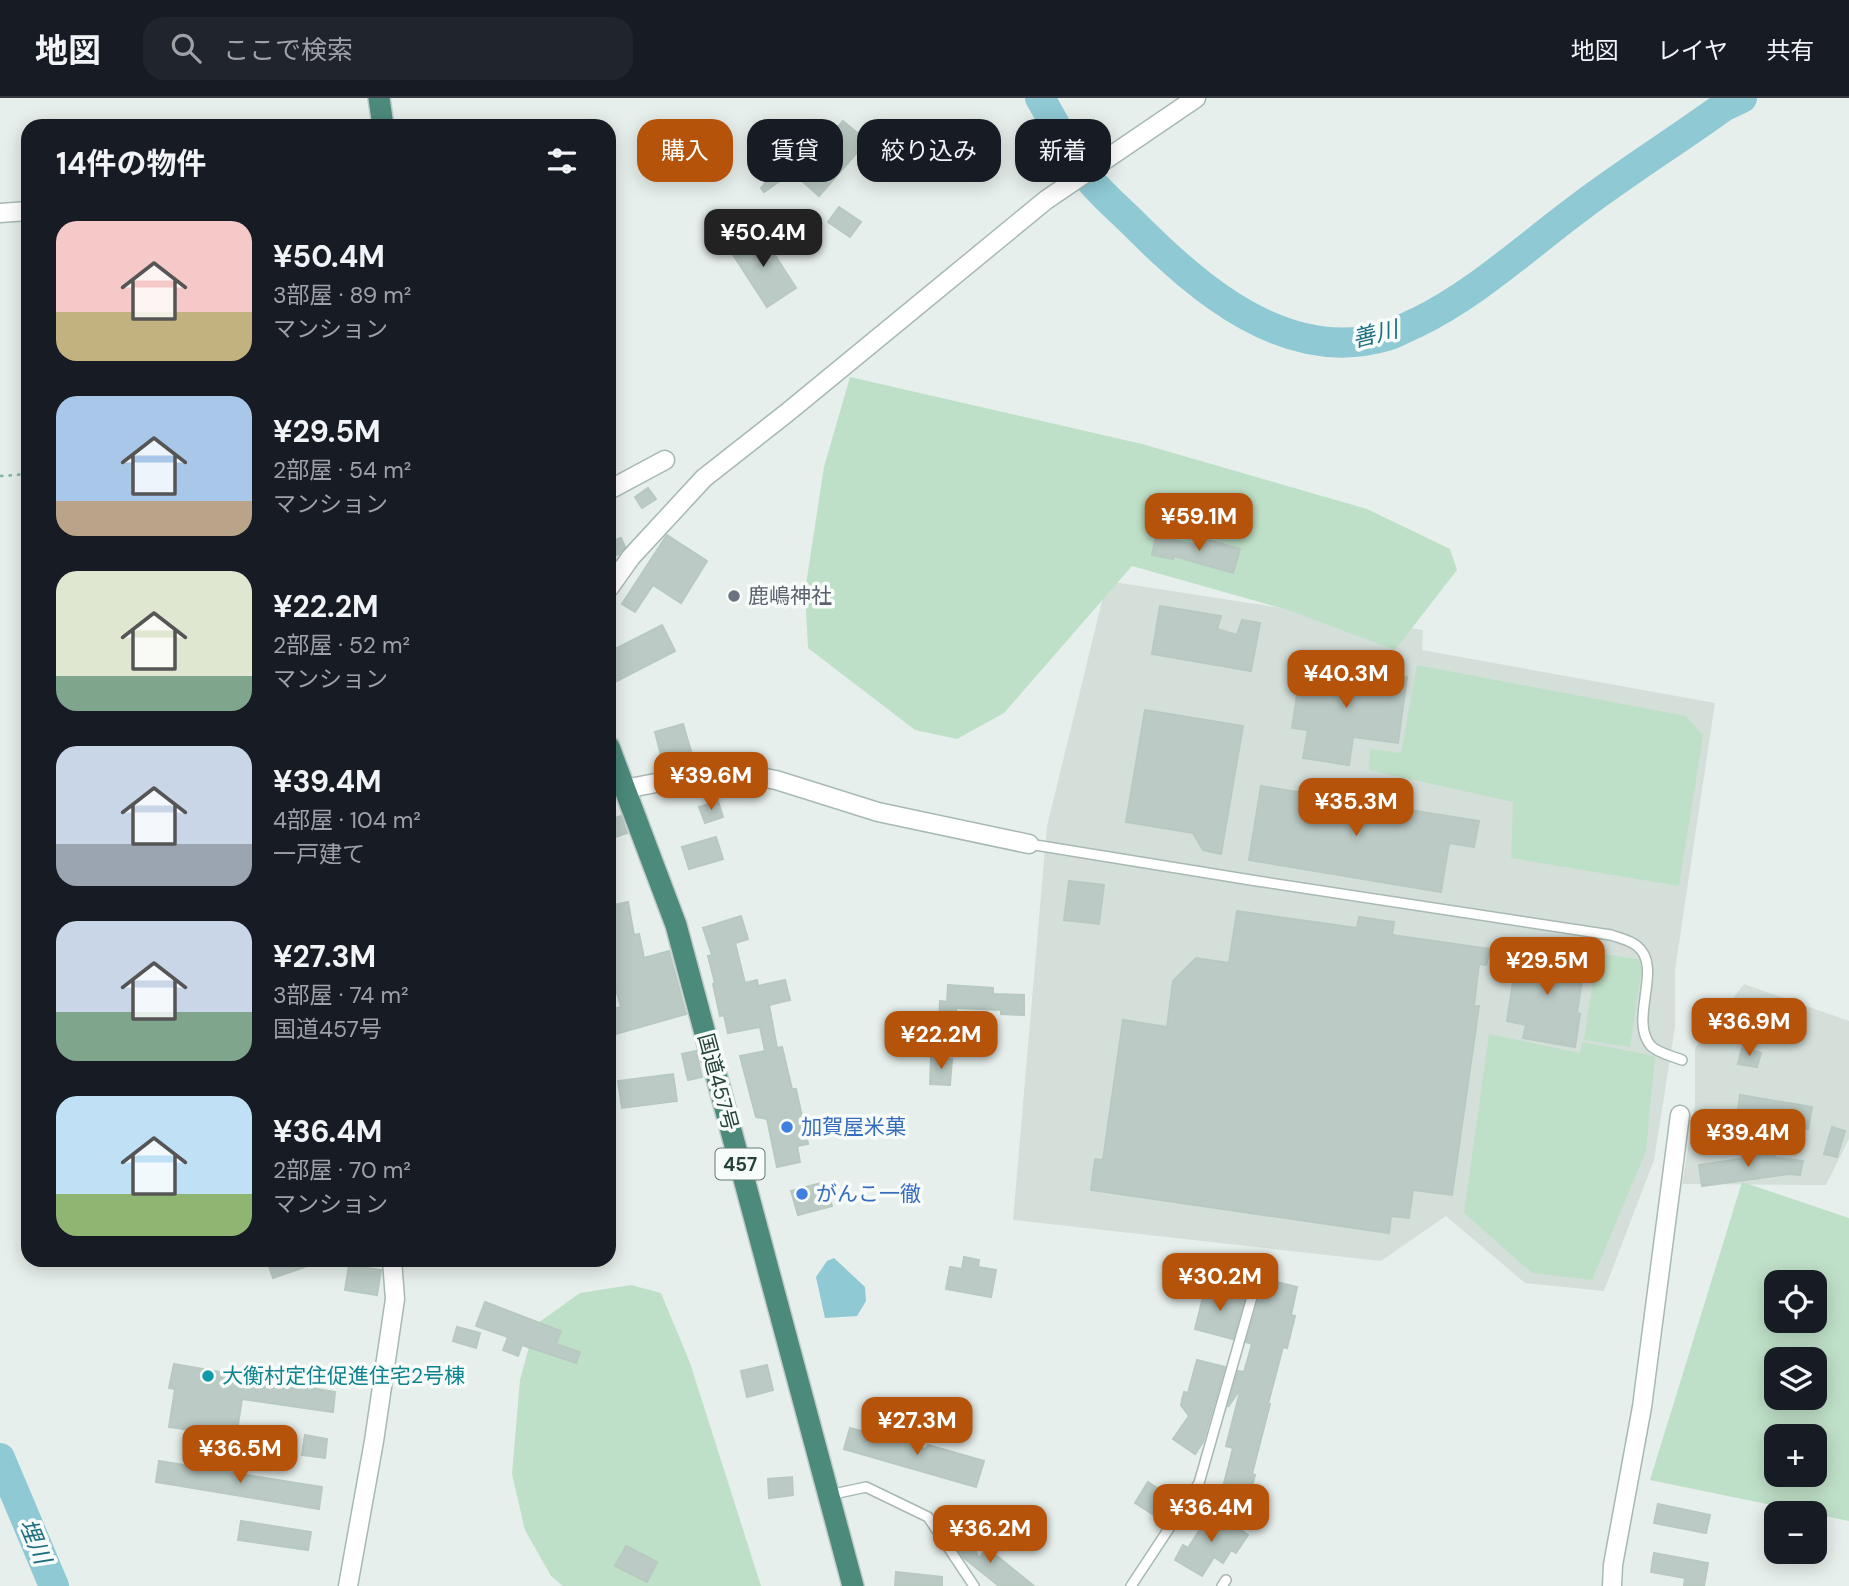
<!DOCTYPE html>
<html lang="ja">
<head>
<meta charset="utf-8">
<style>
	:root { --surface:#171b24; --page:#20242c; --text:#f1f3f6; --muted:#9ea1a6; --line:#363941; --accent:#b45309 }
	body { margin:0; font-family:"DM Sans","Noto Sans JP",sans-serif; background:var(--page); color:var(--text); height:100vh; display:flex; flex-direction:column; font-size:26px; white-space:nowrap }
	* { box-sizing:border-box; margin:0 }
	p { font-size:23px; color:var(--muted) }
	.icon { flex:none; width:38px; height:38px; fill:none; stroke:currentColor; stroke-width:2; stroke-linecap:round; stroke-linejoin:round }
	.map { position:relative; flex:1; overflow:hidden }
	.panel { position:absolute; left:21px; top:21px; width:595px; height:1148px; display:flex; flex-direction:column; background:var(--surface); border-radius:21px; box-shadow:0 4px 18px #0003 }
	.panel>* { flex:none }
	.banner { position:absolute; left:637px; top:21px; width:665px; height:63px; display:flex; gap:14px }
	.buttons { position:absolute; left:1764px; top:1172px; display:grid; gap:14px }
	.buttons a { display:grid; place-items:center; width:63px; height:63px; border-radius:14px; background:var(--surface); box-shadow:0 4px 18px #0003; font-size:35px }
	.price { position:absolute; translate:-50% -60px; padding:0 16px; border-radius:14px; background:var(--accent); color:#fff; font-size:23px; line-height:46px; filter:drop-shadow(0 2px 4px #0008) }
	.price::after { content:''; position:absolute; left:50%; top:42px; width:21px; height:16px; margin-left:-10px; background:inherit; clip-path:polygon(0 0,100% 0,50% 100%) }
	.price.selected { background:#222; color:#fff }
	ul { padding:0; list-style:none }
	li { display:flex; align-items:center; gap:21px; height:175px; padding:0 35px }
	li span { display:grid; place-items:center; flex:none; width:196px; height:140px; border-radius:21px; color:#555 }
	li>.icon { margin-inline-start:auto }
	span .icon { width:84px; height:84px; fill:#fffc; stroke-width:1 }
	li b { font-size:30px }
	h2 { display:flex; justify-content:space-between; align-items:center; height:84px; padding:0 35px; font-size:30px }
	.pill { padding:0 24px; border-radius:21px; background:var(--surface); box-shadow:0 4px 18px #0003; font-size:24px; line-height:63px }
	.pill.selected { background:var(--accent); color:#fff }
	header { display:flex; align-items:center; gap:42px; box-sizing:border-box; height:98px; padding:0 35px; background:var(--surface); border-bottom:2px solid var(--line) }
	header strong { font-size:33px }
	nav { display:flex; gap:38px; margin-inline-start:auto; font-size:24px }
	.search { width:490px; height:63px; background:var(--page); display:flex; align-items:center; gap:18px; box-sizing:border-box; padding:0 24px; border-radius:21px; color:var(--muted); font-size:26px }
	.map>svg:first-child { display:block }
	.built { fill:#d4dfda }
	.green { fill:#bfe0c8; fill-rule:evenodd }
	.water { fill:#8ec9d4 }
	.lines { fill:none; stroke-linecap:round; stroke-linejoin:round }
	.river { stroke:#8ec9d4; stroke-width:30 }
	.building { fill:#bbcac4; stroke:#b8c9c2; stroke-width:2 }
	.service-casing { stroke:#a8b8b2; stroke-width:12 }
	.minor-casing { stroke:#a8b8b2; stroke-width:21 }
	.trunk-casing { stroke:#c2cac8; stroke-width:24 }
	.path { stroke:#86b3a5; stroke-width:2.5; stroke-dasharray:3.5 5; stroke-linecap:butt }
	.service { stroke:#fff; stroke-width:9 }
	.minor { stroke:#fff; stroke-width:18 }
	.trunk { stroke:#4c8a7c; stroke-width:21 }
	.worship-dot { fill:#6b7280; stroke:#f7fbf9; stroke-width:2.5 }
	.shop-dot { fill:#3f7fe0; stroke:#f7fbf9; stroke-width:2.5 }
	.culture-dot { fill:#0f9aa8; stroke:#f7fbf9; stroke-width:2.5 }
	.labels { text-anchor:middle; stroke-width:7; stroke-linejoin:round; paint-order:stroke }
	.shield { fill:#f7fbf9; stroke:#637a73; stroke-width:2 }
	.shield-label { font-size:19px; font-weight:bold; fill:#24423a }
	.worship-label { font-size:21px; fill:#5b616d; stroke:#f7fbf9; text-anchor:start }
	.street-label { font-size:21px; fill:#24423a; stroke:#f7fbf9 }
	.shop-label { font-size:21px; fill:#366cbe; stroke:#f7fbf9; text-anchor:start }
	.culture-label { font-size:21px; fill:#0d838f; stroke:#f7fbf9; text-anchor:start }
	.water-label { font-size:23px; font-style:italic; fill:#1c6f80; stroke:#f7fbf9 }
</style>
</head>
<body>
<header>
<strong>地図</strong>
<div class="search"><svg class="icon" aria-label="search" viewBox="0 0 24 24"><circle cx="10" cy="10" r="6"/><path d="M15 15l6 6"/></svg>ここで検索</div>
<nav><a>地図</a><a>レイヤ</a><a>共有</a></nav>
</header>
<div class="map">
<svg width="1849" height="1488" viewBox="0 0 1849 1488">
	<rect width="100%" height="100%" fill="#e6efeb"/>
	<g class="built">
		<path d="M1107,483L1423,532L1422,552L1715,605L1675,872V929L1654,1062L1604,1193L1525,1185L1446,1118L1381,1163L1013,1122L1047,728Z"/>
		<path d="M1744,886L1849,923V1041L1826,1087L1682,1086L1695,1009V950Z"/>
	</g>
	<g class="green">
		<path d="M850,279L1142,346L1367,411L1450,451L1457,472L1395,552L1288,512L1132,468L1004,615L957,641L915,632L808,550L805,493L824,369Z"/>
		<path d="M1417,567L1686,618L1703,638L1679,788L1511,760L1513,704L1369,672L1370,651L1401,655Z"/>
		<path d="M1597,855L1643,862L1630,949L1584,942Z"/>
		<path d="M1489,936L1580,955L1582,944L1655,958L1646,1053L1592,1182L1532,1175L1464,1115Z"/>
		<path d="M1742,1084L1849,1120V1423L1650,1382ZM1776,1185H1815V1223H1776ZM1776,1262H1815V1300H1776ZM1776,1339H1815V1377H1776Z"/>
		<path d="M631,1187L661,1195L690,1265L761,1488H563L551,1478L525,1432L512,1376L520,1282L535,1227L580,1195Z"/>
	</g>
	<path class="water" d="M834,1160L865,1189L866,1203L857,1218L825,1220L816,1179L827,1163Z"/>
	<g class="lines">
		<g class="river">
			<path d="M1040,0C1054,24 1067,50 1083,73C1097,93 1117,109 1134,126C1199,191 1287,268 1387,238C1397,235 1406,229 1416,225C1476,196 1526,149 1580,109C1626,74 1676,43 1723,9L1742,0"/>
			<path d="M0,1360L54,1488"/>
		</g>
	</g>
	<g class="building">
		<path d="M843,23L867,43L819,98L792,74L764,94L761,90L781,67L763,52L774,40L805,67Z"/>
		<path d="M839,109L861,124L850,139L828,124Z"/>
		<path d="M760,134L796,190L767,209L730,152Z"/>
		<path d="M648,390L656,401L642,410L635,399Z"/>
		<path d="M667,437L707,463L681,505L653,487L635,514L622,506Z"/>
		<path d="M1156,438L1195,447L1197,439L1240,451L1233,475L1174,458L1173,461L1152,457Z"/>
		<path d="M621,440L625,449L619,456L609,460V444Z"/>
		<path d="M1160,508L1221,518L1217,531L1237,537L1242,522L1260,525L1251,573L1152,556Z"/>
		<path d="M662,527L675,553L609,587V554Z"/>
		<path d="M1302,564L1407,579L1398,645L1353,639L1349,667L1303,660L1308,632L1292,630Z"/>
		<path d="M1145,612L1243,628L1221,756L1203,752L1193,735L1126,724Z"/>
		<path d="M683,626L691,653L662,661L655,634Z"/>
		<path d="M1261,688L1479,723L1474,749L1449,745L1441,794L1249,762Z"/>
		<path d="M718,703L723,719L705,725L699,709Z"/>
		<path d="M621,718L627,735L609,741V722Z"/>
		<path d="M716,739L723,761L689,771L682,749Z"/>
		<path d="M1069,783L1104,787L1099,826L1064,822Z"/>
		<path d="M628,804L634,837L639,836L644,860L669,853L686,916L609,938V912L621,909L609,867V808Z"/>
		<path d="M1237,813L1357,830L1359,819L1394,824L1392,837L1491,851L1486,867L1479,866L1474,908H1479L1452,1097L1413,1092L1409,1120L1391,1118L1389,1135L1091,1092L1095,1061L1103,1062L1123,922L1167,929L1173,883L1196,860L1229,865Z"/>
		<path d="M741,818L748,841L735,845L745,885L757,882L758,888L785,882L790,902L769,907L777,950L782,949L792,991H796L808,1046L797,1048L800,1064L777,1069L767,1021L756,1019L740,958L765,953L760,929L728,935L724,917L720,918L713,886L715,885L708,858L712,857L703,830Z"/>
		<path d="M1518,852L1585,862L1577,915L1580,916L1575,949L1523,940L1526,927L1507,923Z"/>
		<path d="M948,887L993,890V896L1024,897V917L1001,916V912L956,910V925L939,924L940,903L947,904Z"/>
		<path d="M1742,950L1761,955L1757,969L1738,966Z"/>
		<path d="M696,953L702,979L688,982L682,956Z"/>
		<path d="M931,960L952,961L950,987L930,986Z"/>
		<path d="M673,976L677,1003L622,1010L618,983Z"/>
		<path d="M1740,997L1812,1009L1808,1031L1737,1019Z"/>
		<path d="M1832,1029L1845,1033L1837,1059L1824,1056Z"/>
		<path d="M1775,1056V1060L1803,1063L1800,1077L1789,1076L1702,1088L1699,1067Z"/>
		<path d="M825,1084L832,1108L798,1117L791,1093Z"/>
		<path d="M964,1159L979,1162L978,1169L996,1172L991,1199L946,1191L950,1169L962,1171Z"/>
		<path d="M267,1162H318L319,1164L273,1180Z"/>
		<path d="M349,1167L381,1172L377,1197L345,1192Z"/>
		<path d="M1268,1182L1297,1189L1291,1217L1295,1218L1287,1250L1283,1249L1268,1306H1270L1252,1376L1255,1377L1251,1392L1224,1385L1233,1350L1226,1348L1241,1290L1228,1309L1238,1273L1244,1274L1252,1246L1246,1244L1261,1193L1265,1194Z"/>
		<path d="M1245,1188L1248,1189L1233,1241L1195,1231L1205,1191L1241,1200Z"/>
		<path d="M485,1204L561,1233L556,1246L580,1254L576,1265L522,1247L518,1258L503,1252L508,1239L476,1228Z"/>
		<path d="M457,1229L480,1235L476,1250L453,1243Z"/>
		<path d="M1197,1262L1225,1269L1203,1344L1195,1356L1173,1341L1189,1318L1181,1307L1184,1294L1188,1295Z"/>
		<path d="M174,1266L335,1294L333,1314L242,1301L236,1339L169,1329L175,1291L169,1290Z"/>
		<path d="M767,1267L773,1292L747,1299L741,1273Z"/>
		<path d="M850,1330L926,1351L928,1347L984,1363L976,1389L844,1351Z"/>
		<path d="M305,1337L327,1341L325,1360L302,1357Z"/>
		<path d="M159,1363L322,1389L319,1411L156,1384Z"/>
		<path d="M792,1379L793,1397L769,1400L768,1381Z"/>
		<path d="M1148,1384L1174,1401L1162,1422L1135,1405Z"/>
		<path d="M1658,1406L1710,1417L1706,1435L1654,1425Z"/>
		<path d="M1212,1413L1248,1437L1236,1455L1231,1452L1223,1465L1214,1459L1202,1478L1175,1462L1183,1447L1188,1450Z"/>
		<path d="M241,1423L311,1434L308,1452L238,1442Z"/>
		<path d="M966,1435L979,1460L987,1450L1034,1488H999L964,1460L958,1452L953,1441Z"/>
		<path d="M626,1448L657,1464L647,1484L615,1468Z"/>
		<path d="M1654,1455L1708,1465L1704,1488H1684L1685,1480L1651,1474Z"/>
		<path d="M896,1474L942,1479V1488H895Z"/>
	</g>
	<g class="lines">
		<defs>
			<g id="service">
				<path d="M1029,746L1257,783L1611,837C1619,840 1630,842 1637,848C1664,869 1628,922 1651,948C1658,955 1672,958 1682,962"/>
				<path d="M829,1397L866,1389L928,1419L974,1488"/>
				<path d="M1131,1488L1199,1385L1256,1185"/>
				<path d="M1222,1488L1226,1482"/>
			</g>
			<g id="minor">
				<path d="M0,115L28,113"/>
				<path d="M609,392L665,362"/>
				<path d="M609,490L631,459L704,380L788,314L1046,102L1196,0"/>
				<path d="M625,691L722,672L776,682L878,714L1029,746"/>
				<path d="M348,1488L374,1343L395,1201L392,1162"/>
				<path d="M1612,1488L1613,1467L1642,1309L1680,1017"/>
			</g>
			<g id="trunk">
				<path d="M379,0L383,28"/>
				<path d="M609,649L676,827L853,1488"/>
			</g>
		</defs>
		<use href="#service" class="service-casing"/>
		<use href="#minor" class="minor-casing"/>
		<use href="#trunk" class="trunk-casing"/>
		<path class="path" d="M0,378L28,376"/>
		<use href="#service" class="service"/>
		<use href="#minor" class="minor"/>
		<use href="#trunk" class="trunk"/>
	</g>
	<circle class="worship-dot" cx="734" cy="498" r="7"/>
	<g class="shop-dot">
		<circle cx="787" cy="1029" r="7"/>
		<circle cx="802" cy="1096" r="7"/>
	</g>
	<circle class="culture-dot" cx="208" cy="1278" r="7"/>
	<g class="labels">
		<rect class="shield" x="715.5" y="1050.5" width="49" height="31" rx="5"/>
		<g class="shield-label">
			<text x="740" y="1073">457</text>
		</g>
		<g class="worship-label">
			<text x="748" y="505">鹿嶋神社</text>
		</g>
		<g class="street-label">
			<text transform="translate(718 984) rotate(75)" y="7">国道457号</text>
		</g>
		<g class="shop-label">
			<text x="801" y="1036">加賀屋米菓</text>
			<text x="816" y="1103">がんこ一徹</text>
		</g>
		<g class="culture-label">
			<text x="222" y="1285">大衡村定住促進住宅2号棟</text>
		</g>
		<g class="water-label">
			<text transform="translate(1375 236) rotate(-14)" y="8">善川</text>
			<text transform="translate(35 1443) rotate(67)" y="8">埋川</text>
		</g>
	</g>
</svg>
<div class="buttons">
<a><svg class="icon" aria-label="locate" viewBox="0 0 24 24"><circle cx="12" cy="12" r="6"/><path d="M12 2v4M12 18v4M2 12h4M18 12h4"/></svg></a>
<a><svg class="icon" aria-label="layers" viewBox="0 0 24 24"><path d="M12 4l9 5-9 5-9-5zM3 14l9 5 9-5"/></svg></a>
<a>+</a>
<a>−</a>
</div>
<b class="price selected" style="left:763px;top:171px">¥50.4M</b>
<b class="price" style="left:1199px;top:455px">¥59.1M</b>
<b class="price" style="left:1346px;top:612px">¥40.3M</b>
<b class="price" style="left:711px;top:714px">¥39.6M</b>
<b class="price" style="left:1356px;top:740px">¥35.3M</b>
<b class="price" style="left:1547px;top:899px">¥29.5M</b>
<b class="price" style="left:1749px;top:960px">¥36.9M</b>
<b class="price" style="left:941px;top:973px">¥22.2M</b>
<b class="price" style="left:1748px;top:1071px">¥39.4M</b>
<b class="price" style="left:1220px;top:1215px">¥30.2M</b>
<b class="price" style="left:917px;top:1359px">¥27.3M</b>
<b class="price" style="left:240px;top:1387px">¥36.5M</b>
<b class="price" style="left:1211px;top:1446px">¥36.4M</b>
<b class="price" style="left:990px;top:1467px">¥36.2M</b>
<div class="banner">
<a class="pill selected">購入</a>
<a class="pill">賃貸</a>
<a class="pill">絞り込み</a>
<a class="pill">新着</a>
</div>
<section class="panel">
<h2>14件の物件<svg class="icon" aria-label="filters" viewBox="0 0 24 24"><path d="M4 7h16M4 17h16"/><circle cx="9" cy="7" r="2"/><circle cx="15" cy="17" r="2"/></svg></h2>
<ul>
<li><span style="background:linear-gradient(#f6c9c9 65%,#c2b280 0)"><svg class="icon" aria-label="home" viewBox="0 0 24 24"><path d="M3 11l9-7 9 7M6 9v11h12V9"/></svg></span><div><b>¥50.4M</b><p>3部屋 · 89 m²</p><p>マンション</p></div></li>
<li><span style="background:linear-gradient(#a9c7e8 75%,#b9a48a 0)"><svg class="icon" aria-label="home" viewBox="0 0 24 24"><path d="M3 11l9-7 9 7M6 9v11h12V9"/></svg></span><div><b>¥29.5M</b><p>2部屋 · 54 m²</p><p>マンション</p></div></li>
<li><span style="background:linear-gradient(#dfe7d0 75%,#7fa58c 0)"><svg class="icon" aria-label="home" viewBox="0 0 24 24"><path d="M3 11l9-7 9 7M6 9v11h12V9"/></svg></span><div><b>¥22.2M</b><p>2部屋 · 52 m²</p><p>マンション</p></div></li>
<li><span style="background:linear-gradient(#c9d6e8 70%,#9aa5b1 0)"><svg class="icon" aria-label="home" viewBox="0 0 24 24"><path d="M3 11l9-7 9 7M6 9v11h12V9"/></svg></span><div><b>¥39.4M</b><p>4部屋 · 104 m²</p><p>一戸建て</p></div></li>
<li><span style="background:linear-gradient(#c9d6e8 65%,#7fa58c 0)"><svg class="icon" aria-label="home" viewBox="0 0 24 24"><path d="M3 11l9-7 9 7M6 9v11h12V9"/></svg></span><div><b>¥27.3M</b><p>3部屋 · 74 m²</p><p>国道457号</p></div></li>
<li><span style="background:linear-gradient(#bfe0f5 70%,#8fb573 0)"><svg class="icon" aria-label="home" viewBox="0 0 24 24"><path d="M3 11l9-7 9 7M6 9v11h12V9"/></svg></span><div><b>¥36.4M</b><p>2部屋 · 70 m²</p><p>マンション</p></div></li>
</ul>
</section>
</div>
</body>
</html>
